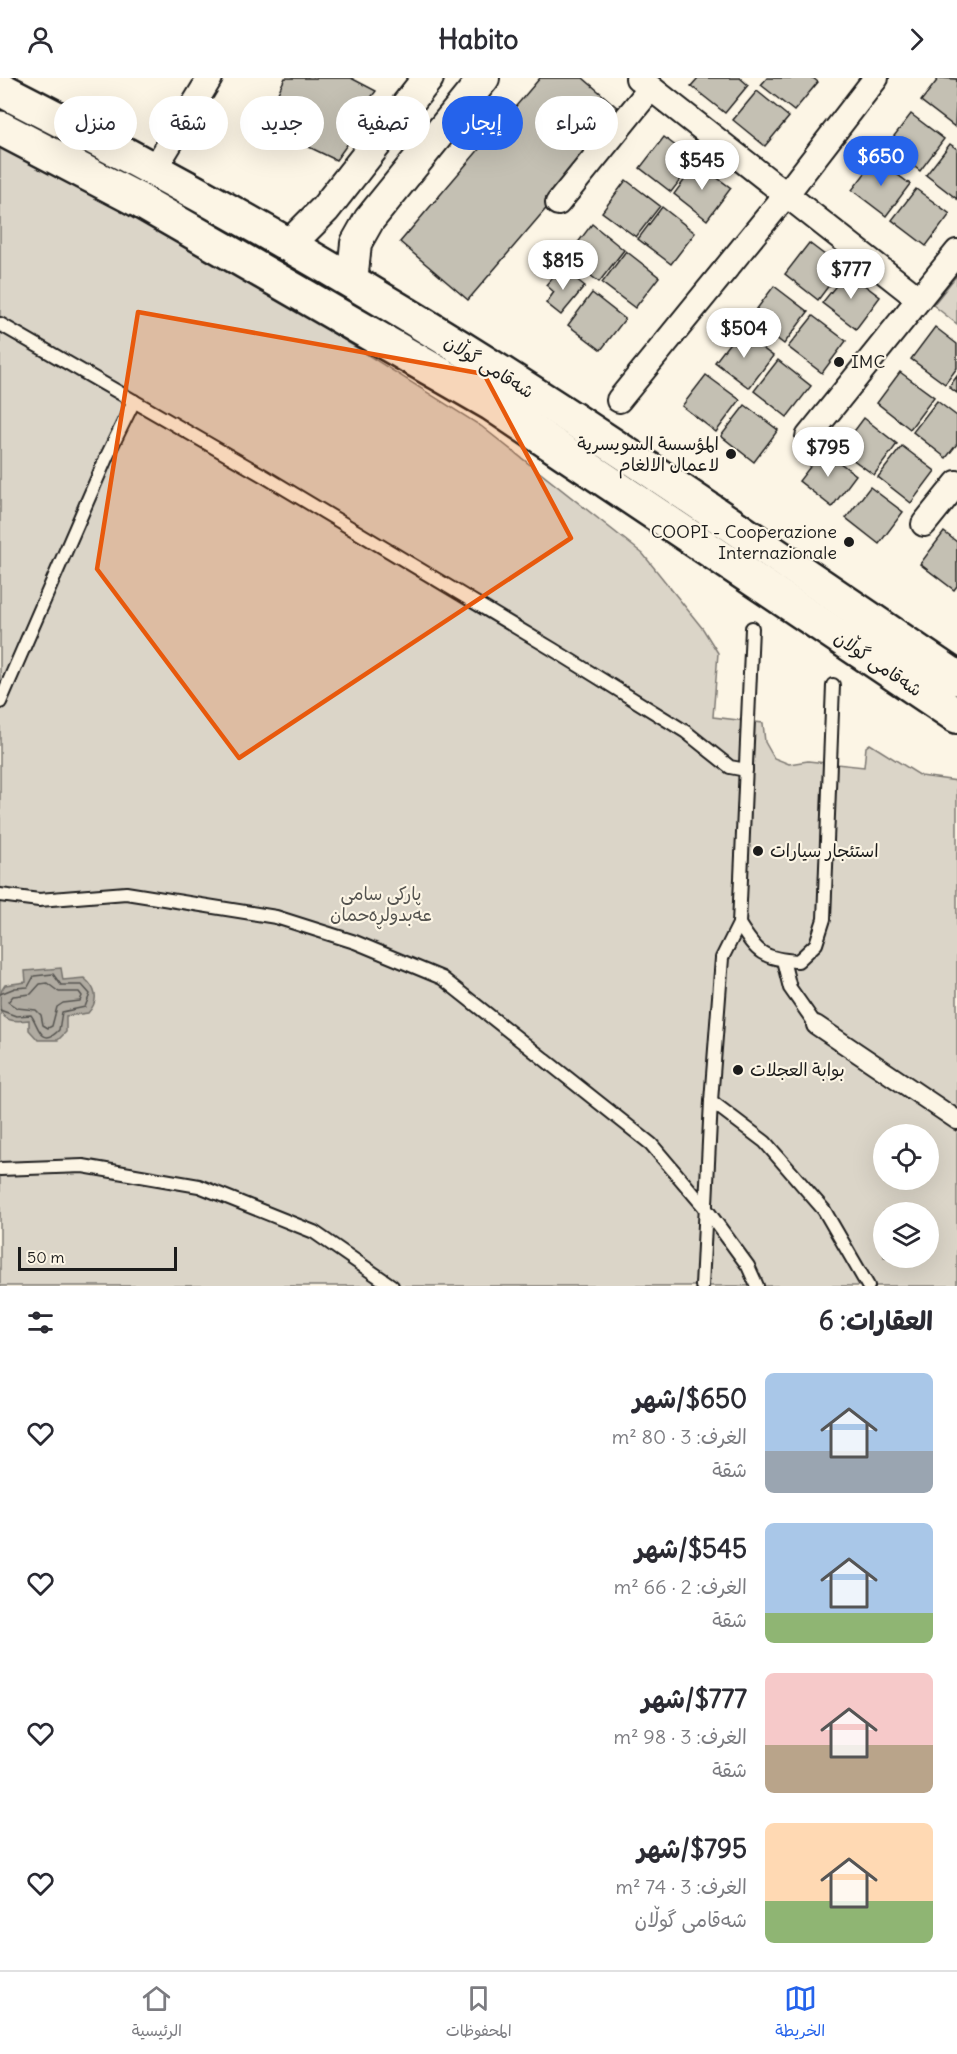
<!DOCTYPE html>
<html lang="ar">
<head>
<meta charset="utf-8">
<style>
	:root { --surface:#fff; --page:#f2f2f3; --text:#2b2b33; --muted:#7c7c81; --line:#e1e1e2; --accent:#2563eb }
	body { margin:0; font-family:Delius,"Playpen Sans Arabic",sans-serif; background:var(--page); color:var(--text); direction:rtl; height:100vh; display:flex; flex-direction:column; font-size:22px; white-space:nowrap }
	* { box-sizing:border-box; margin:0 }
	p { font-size:20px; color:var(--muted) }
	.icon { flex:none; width:33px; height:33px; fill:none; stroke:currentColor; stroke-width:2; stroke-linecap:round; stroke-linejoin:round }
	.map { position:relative; height:1208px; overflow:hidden; direction:ltr }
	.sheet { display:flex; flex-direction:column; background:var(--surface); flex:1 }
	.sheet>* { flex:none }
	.banner { position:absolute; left:18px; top:18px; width:600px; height:54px; direction:rtl; display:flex; gap:12px }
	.buttons { position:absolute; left:873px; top:1046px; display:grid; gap:12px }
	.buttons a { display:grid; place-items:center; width:66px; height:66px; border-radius:50%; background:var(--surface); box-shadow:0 6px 24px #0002; font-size:30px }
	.scale { position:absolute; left:18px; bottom:15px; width:159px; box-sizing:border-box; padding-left:6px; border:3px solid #1c1c1c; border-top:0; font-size:16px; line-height:21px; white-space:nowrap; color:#1c1c1c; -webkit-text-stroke:4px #fcf5e5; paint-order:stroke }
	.price { position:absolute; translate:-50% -51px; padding:0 14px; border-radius:21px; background:#fff; color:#222; font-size:20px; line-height:39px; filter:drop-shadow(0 2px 3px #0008) }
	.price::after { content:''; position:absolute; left:50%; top:36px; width:18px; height:14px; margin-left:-9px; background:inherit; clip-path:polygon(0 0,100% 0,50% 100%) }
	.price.selected { background:var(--accent); color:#fff }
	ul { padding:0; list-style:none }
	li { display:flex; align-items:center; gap:18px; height:150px; padding:0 24px }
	li span { display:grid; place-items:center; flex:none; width:168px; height:120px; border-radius:9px; color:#555 }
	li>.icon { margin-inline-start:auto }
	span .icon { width:72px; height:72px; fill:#fffc; stroke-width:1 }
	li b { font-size:26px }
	h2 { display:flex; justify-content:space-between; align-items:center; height:72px; padding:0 24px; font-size:26px }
	.pill { padding:0 21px; border-radius:27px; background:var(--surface); box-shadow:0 6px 24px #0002; font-size:21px; line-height:54px }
	.pill.selected { background:var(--accent); color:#fff }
	header { display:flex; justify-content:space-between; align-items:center; height:78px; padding:0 24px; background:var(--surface); font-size:27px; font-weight:700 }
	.tab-bar { display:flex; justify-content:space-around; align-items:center; height:84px; border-top:2px solid var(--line); background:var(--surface); font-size:16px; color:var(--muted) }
	.tab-bar a { display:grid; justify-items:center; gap:3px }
	.tab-bar .selected { color:var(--accent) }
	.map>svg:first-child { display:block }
	.green { fill:#dbd5c8; stroke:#7c7872; stroke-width:1.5; fill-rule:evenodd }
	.water { fill:#b0aba1; stroke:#75726c; stroke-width:1.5 }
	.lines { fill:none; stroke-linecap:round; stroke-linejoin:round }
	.shore { stroke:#575551; stroke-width:1.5 }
	.building { fill:#c4c0b3; stroke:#1c1c1c; stroke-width:1.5 }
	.service-casing { stroke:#1c1c1c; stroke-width:16 }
	.pedestrian-casing { stroke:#1c1c1c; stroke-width:22 }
	.minor-casing { stroke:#1c1c1c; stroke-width:28 }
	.tertiary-casing { stroke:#1c1c1c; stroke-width:34 }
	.primary-casing { stroke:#1c1c1c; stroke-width:38 }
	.service { stroke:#fcf5e5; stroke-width:12 }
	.pedestrian { stroke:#fcf5e5; stroke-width:18 }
	.minor { stroke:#fcf5e5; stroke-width:24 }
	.tertiary { stroke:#fcf5e5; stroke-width:30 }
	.primary { stroke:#fcf5e5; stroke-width:33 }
	.marked { fill:#e8590c; fill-opacity:0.2; stroke:#e8590c; stroke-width:4.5; stroke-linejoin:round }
	.poi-dot { fill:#1c1c1c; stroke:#fcf5e5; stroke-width:2 }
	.labels { text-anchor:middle; stroke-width:4.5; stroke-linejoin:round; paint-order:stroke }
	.poi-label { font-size:18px; fill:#1c1c1c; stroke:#fcf5e5; text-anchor:start }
	.street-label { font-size:18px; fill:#1c1c1c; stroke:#fcf5e5 }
	.park-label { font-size:18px; fill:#555450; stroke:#fcf5e5 }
</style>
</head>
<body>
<header><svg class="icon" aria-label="forward" viewBox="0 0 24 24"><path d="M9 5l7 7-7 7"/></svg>Habito<svg class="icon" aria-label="person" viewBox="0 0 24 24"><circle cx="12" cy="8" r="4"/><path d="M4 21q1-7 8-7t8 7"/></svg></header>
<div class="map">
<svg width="957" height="1208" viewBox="0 0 957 1208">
	<rect width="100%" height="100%" fill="#fcf5e5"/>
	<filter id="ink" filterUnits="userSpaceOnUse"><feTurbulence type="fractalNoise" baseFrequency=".0167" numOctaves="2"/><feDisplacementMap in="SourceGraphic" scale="12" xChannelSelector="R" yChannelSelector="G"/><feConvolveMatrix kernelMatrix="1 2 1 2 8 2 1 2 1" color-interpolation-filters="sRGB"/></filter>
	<g filter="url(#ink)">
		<g class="green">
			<path d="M0,67L218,183L481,348L643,476L703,551L718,575L713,639L763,645L765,664L774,680L789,686L808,683L864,689L866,669L870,666L921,698L957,703V1208H0ZM884,1056H928V1101H884ZM884,1134H928V1179H884Z"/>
			<path d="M957,197V246L933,227Z"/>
		</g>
		<path class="water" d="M61,890L63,902L84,900C96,910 100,922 88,935L66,938V954L58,962H38L29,952V942C14,944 0,944 0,926C0,918 0,913 5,907L26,904L25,893Z"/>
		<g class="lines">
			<g class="shore">
				<path d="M47,905L59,914H79L82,918L80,923L63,925L57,929L52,948L48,950L43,947L41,937L36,932L17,930L8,924L13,918L31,916L40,906Z"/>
				<path d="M0,916L15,910L28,909L34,898L53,896L61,907H82L90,916L85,929L62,934L59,952C41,971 38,946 31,937L16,938L0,932"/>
			</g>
		</g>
		<g class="building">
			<path d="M285,0H351L376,13L353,43L362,46L336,82L263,47Z"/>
			<path d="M540,0H583L626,37L468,222L400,164Z"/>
			<path d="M698,0H740L748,7L725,35L691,8Z"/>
			<path d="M767,0H813L818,4L794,33L761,7Z"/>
			<path d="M939,0L957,1L955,49L921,23Z"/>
			<path d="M757,13L789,39L765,68L733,42Z"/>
			<path d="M911,36L944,61L920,93L887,67Z"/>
			<path d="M664,59L695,83L671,114L640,90Z"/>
			<path d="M950,66L957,71V121L926,97Z"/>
			<path d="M876,81L910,106L886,138L852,112Z"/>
			<path d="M697,85L731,110L707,142L674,116Z"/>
			<path d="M626,102L660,128L636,159L602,134Z"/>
			<path d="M916,111L950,136L926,168L892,142Z"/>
			<path d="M662,129L695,155L671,186L638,161Z"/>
			<path d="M592,146L624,172L599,204L567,179Z"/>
			<path d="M809,165L842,190L818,222L785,196Z"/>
			<path d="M626,173L659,199L635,230L602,205Z"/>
			<path d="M561,189L585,208L561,237L546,225L554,214L546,207Z"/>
			<path d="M847,194L880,219L856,251L822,225Z"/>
			<path d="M774,208L808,234L784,266L750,240Z"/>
			<path d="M592,215L625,241L601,272L568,247Z"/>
			<path d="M813,238L846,263L822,295L788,269Z"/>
			<path d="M935,249L957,266V290L945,306L911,281Z"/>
			<path d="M739,253L773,278L749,310L715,284Z"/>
			<path d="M778,282L811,308L787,339L754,313Z"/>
			<path d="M900,294L934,319L910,351L877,325Z"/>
			<path d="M706,297L740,322L716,354L682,328Z"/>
			<path d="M957,298V315L949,309Z"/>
			<path d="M937,323L957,338V366L946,380L913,354Z"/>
			<path d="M745,327L778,352L754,384L721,358Z"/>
			<path d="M864,340L897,366L874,397L840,372Z"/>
			<path d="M902,368L935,393L911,425L878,399Z"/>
			<path d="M823,372L856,397L832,429L799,403Z"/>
			<path d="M870,409L903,434L879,466L846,440Z"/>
			<path d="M944,454L957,464V508L954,512L920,486Z"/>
		</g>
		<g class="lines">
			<defs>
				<g id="service">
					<path d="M0,246L264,398L554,572L686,654L730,689L746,692"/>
					<path d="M752,550L739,846C757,875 763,881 798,883L816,866L824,841L833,607"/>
					<path d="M0,624L107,378L134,323"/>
					<path d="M0,817L39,822L126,815L276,839L355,864L442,900L651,1066L707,1132L748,1188L757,1208"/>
					<path d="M783,882L790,910L816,947"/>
					<path d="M711,1023L765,1064L824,1132L868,1208"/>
					<path d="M0,1091L83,1088L199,1108L314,1154L392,1208"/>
					<path d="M702,1208L711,1023L722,880L739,846"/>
				</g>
				<path id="pedestrian" d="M816,947L957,1042"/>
				<g id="minor">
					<path d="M638,0L919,221"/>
					<path d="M155,90L210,0"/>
					<path d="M558,125L651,10"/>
					<path d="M619,322L785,118L876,0"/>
					<path d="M808,359L957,174"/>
					<path d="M924,446L957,405"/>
				</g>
				<g id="tertiary">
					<path d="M288,168L325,131L428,0"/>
					<path d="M352,204L356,165L369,142L484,0"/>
				</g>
				<g id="primary">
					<path d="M0,11C173,99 342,194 506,298C659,395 807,499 957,600"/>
					<path d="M0,50L138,122L492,326L957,638"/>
				</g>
			</defs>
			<use href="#service" class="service-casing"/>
			<use href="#pedestrian" class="pedestrian-casing"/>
			<use href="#minor" class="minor-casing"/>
			<use href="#tertiary" class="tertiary-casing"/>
			<use href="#primary" class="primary-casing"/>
			<use href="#service" class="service"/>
			<use href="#pedestrian" class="pedestrian"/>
			<use href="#minor" class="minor"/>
			<use href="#tertiary" class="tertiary"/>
			<use href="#primary" class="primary"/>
		</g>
	</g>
	<path class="marked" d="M138,234L484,296L571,460L239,680L97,491Z"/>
	<g class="poi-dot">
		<circle cx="839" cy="284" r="6"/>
		<circle cx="731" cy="376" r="6"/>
		<circle cx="849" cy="464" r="6"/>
		<circle cx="758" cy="773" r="6"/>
		<circle cx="738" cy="992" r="6"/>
	</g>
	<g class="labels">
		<g class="poi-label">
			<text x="851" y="290">IMC</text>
			<text x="719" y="372" text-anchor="end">المؤسسة السويسرية<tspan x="719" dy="21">لاعمال الالغام</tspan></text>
			<text x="837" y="460" text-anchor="end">COOPI - Cooperazione<tspan x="837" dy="21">Internazionale</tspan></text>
			<text x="770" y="779">استئجار سيارات</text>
			<text x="750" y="998">بوابة العجلات</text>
		</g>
		<g class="street-label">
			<text transform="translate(489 289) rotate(32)" y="6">شەقامی گوڵان</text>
			<text transform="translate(878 586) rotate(34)" y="6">شەقامی گوڵان</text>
		</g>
		<g class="park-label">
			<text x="381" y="822">پارکی سامی<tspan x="381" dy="21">عەبدولڕەحمان</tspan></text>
		</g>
	</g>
</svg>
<div class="buttons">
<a><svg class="icon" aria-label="locate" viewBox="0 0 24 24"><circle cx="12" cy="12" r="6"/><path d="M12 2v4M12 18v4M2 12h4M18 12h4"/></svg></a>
<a><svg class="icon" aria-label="layers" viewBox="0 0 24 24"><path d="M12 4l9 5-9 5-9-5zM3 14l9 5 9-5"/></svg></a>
</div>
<div class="scale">50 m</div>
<b class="price selected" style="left:881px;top:109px">$650</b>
<b class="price" style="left:702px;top:113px">$545</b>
<b class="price" style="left:563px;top:213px">$815</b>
<b class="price" style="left:851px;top:222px">$777</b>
<b class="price" style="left:744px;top:281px">$504</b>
<b class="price" style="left:828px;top:400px">$795</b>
<div class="banner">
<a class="pill">شراء</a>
<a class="pill selected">إيجار</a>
<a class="pill">تصفية</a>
<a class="pill">جديد</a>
<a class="pill">شقة</a>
<a class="pill">منزل</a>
</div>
</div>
<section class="sheet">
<h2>العقارات: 6<svg class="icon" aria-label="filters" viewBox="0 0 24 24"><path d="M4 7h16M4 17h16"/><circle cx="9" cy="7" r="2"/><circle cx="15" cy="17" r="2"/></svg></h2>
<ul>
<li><span style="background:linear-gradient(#a9c7e8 65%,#9aa5b1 0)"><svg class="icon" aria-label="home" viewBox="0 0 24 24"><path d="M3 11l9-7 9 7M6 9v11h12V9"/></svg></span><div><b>$650/شهر</b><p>الغرف: 3 · 80 m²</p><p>شقة</p></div><svg class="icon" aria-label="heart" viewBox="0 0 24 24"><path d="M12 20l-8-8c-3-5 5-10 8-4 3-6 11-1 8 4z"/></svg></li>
<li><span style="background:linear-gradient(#a9c7e8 75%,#8fb573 0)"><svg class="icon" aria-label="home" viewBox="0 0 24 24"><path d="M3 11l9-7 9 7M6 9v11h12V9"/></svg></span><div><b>$545/شهر</b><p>الغرف: 2 · 66 m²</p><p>شقة</p></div><svg class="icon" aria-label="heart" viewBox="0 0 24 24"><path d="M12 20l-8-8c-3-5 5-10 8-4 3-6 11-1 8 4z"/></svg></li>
<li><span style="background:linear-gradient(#f6c9c9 60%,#b9a48a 0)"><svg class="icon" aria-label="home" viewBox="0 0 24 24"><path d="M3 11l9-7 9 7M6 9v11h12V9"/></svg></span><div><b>$777/شهر</b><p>الغرف: 3 · 98 m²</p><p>شقة</p></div><svg class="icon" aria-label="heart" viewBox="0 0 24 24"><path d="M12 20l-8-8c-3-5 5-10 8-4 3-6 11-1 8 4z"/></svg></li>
<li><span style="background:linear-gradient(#ffd9b3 65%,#8fb573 0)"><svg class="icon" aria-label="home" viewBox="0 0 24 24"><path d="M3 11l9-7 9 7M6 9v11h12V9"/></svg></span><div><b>$795/شهر</b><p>الغرف: 3 · 74 m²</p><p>شەقامی گوڵان</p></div><svg class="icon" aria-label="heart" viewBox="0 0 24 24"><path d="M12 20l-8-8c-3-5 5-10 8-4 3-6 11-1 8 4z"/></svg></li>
</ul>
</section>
<nav class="tab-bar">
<a class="selected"><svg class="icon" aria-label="map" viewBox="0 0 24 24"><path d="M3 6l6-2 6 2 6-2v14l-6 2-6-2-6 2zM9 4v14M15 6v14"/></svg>الخريطة</a>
<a><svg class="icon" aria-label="saved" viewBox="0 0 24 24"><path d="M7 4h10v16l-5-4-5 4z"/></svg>المحفوظات</a>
<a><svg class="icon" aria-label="home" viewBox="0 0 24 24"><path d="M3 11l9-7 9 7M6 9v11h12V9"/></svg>الرئيسية</a>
</nav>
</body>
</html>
